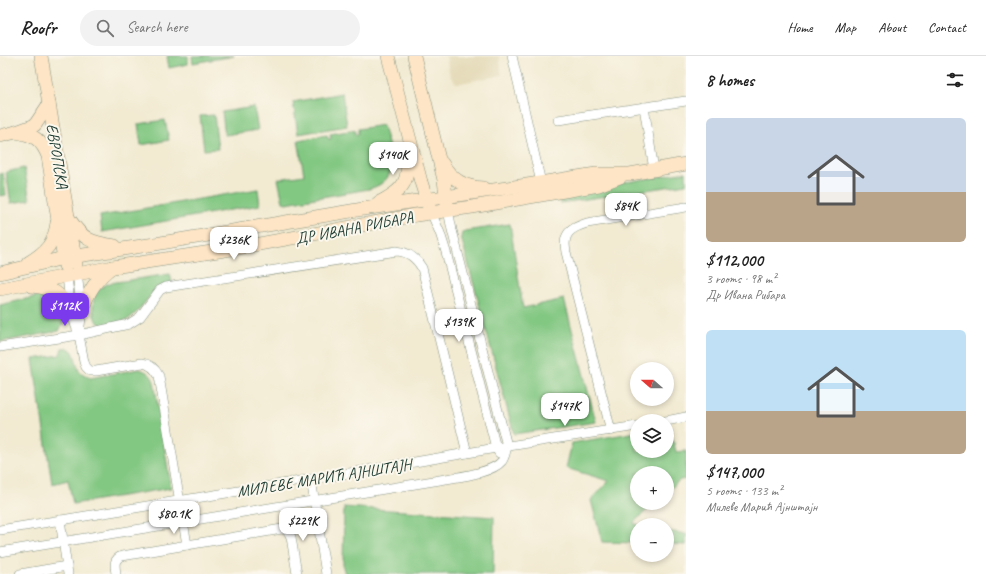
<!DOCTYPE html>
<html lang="en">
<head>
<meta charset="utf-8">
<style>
	:root { --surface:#fff; --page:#f2f2f2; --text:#222; --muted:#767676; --line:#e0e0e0; --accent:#7c3aed }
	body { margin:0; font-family:Caveat,sans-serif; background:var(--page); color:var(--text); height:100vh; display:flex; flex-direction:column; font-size:15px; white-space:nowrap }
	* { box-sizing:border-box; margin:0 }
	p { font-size:13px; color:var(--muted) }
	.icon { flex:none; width:22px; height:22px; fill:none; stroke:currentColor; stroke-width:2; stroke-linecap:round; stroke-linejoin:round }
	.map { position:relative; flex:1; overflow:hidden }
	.side { display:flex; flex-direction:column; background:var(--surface); width:300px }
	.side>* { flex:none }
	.needle { width:26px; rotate:290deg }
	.buttons { position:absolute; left:630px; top:306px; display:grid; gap:8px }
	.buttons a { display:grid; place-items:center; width:44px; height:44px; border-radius:50%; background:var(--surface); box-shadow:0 2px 6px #0003; font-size:20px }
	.price { position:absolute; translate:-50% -34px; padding:0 9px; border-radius:8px; background:#fff; color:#222; font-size:13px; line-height:26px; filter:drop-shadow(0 1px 2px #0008) }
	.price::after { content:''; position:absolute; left:50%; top:24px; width:12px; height:9px; margin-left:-6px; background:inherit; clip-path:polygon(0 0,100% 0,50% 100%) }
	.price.selected { background:var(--accent); color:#fff }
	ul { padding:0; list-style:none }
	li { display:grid; align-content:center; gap:8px; height:212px; padding:0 20px }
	li span { display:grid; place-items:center; height:124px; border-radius:6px; color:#555 }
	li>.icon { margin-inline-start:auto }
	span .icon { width:72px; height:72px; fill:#fffc; stroke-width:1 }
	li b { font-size:17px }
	h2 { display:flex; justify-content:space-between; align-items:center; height:48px; padding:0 20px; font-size:17px }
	header { display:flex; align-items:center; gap:24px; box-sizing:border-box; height:56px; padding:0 20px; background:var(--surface); border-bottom:1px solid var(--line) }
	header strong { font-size:19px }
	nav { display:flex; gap:22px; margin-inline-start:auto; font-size:14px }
	.search { width:280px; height:36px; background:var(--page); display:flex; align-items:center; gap:10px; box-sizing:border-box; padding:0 14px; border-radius:22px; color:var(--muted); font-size:15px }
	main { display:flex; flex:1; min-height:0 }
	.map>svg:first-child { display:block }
	.built { fill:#e5dbba }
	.green { fill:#82c782; stroke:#50825b }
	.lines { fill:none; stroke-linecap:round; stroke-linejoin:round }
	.street-casing { stroke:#889482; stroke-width:10 }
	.secondary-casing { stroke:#889482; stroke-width:14 }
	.street { stroke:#fff; stroke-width:9 }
	.secondary { stroke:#fde5c5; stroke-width:13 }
	.labels { text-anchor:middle; stroke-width:4; stroke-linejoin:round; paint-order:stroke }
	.street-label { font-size:16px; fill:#1f3d34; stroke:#fbf7ec }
</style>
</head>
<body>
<header>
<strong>Roofr</strong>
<div class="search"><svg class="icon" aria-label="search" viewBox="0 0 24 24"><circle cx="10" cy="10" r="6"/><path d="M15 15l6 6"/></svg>Search here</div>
<nav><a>Home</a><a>Map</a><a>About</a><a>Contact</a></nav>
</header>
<main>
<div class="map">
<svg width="686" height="518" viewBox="0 0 686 518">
	<rect width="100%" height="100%" fill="#fbf7ec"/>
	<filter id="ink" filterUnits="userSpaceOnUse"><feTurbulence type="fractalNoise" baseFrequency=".025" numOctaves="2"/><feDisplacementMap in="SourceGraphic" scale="8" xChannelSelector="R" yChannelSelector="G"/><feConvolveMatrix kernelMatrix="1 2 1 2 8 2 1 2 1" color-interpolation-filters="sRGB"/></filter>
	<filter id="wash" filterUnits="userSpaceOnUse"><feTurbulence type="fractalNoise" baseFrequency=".012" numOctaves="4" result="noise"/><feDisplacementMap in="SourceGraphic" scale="16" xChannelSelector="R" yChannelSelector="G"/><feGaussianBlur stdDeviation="0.9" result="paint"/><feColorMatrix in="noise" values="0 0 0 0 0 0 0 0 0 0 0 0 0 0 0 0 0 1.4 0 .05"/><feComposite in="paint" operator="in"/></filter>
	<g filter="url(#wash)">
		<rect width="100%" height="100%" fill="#f2ead1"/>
		<path class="built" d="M446,0H499L502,19L461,27H456L450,20Z"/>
		<g class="green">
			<path d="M167,0H188V8L169,12Z"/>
			<path d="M192,0H234L193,7Z"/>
			<path d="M342,37L347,70L298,78L293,46Z"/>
			<path d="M254,51L258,74L225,79L222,56Z"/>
			<path d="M214,59L218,93L204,94L200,60Z"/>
			<path d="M165,64L169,84L141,89L138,68Z"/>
			<path d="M383,69C389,95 404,123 369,133L286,147L283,146L278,123L304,119L298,84L327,79L328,83H331L330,78L355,74V79L358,78V73Z"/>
			<path d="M24,112L30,144L11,147L6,116Z"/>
			<path d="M686,116V128L560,147L561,137Z"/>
			<path d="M3,117L6,139L0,140V118Z"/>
			<path d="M258,133L260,149L102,176L100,160Z"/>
			<path d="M510,168L523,252L564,243L596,366L514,378L461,181L462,177L465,175Z"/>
			<path d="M170,218L172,226L155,234L138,255L131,261L127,264L103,270L96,265C90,249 93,233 110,227Z"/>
			<path d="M39,240C54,246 60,249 64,265L59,275L0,286V249Z"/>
			<path d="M62,292C77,290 74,305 80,316L90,322L139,313C147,315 152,319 154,326L171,432L73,448L68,424L52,428L33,303L60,299Z"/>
			<path d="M667,371H670L676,396L686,395V423L680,424L667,436V417H637V447H655L633,467L639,469H637V487L602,486L591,444L609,425L566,412L572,387L637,376V395H667Z"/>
			<path d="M344,451L494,461L493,518H345L343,511Z"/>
			<path d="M667,475L686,478V489L667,488Z"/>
		</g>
	</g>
	<g filter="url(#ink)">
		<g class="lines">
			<defs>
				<g id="street">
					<path d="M512,0L542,131"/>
					<path d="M644,51L654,114"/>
					<path d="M558,64L686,45"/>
					<path d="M431,156L440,177L446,196L496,392L499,397"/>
					<path d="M77,218L82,255L79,277"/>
					<path d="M67,220L71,256L79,279L84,306L86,311L90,315H96L142,307C150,308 155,312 159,320L187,489"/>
					<path d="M0,291L79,279L129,268L140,261L160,234L166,231L397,195C409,196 416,202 422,212L467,397"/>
					<path d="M666,365L686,361"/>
					<path d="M611,375L566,196C562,177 571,172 587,167L686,151"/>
					<path d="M311,423L326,518"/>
					<path d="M60,464L68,518"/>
					<path d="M0,474L380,412L496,392L637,370"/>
					<path d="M0,496L452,422C465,420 493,416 502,405C505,401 506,395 507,390L452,174L448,154"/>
					<path d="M20,518L67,510"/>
					<path d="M116,518C115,510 113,503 122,500L282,473L288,475L291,481L297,518"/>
				</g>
				<g id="secondary">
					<path d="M41,0L76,208"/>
					<path d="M388,0L421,126L429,151"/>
					<path d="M414,0L444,124L447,148"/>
					<path d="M16,76C34,79 41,83 48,100L65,210"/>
					<path d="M0,80L16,76L35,69L49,48"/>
					<path d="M442,107C452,124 464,131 483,132"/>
					<path d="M378,147C407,132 407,127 409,95"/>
					<path d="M70,164C84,185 92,186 115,190"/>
					<path d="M28,207C46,196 54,188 57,167"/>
					<path d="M0,217L64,202L155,188L369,152L527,129L596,118H630L686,108"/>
					<path d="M31,230C54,232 60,236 71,256"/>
					<path d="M0,233L113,211L238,192L416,159L472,151L599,129L620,121"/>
					<path d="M82,255C88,236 96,223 112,211"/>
				</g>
			</defs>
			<use href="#street" class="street-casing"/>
			<use href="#secondary" class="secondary-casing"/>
			<use href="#street" class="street"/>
			<use href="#secondary" class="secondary"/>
		</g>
	</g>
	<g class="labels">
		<g class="street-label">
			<text transform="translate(58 100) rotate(80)" y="6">ЕВРОПСКА</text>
			<text transform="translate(354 171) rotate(-11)" y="6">ДР ИВАНА РИБАРА</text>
			<text transform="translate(324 421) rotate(-9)" y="6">МИЛЕВЕ МАРИЋ АЈНШТАЈН</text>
		</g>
	</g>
</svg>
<div class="buttons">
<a><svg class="needle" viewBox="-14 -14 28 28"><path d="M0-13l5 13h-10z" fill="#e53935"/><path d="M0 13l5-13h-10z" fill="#767676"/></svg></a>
<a><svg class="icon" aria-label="layers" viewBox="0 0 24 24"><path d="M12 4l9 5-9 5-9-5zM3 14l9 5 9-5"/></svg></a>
<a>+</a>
<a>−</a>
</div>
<b class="price" style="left:393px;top:120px">$140K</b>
<b class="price" style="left:626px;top:171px">$84K</b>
<b class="price" style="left:234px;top:205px">$236K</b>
<b class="price selected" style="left:65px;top:271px">$112K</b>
<b class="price" style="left:459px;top:287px">$139K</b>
<b class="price" style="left:565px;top:371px">$147K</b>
<b class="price" style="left:174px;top:479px">$80.1K</b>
<b class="price" style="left:303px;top:486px">$229K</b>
</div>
<section class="side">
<h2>8 homes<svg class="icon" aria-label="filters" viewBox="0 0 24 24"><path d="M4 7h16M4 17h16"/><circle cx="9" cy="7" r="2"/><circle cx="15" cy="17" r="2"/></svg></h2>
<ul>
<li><span style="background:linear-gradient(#c9d6e8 60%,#b9a48a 0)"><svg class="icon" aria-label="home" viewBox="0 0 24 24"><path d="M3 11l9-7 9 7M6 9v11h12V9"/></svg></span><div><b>$112,000</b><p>3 rooms · 98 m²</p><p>Др Ивана Рибара</p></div></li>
<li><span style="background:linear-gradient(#bfe0f5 65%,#b9a48a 0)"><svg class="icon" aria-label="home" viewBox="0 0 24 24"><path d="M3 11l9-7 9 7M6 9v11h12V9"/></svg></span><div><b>$147,000</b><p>5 rooms · 133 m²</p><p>Милеве Марић Ајнштајн</p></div></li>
</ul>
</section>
</main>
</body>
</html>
